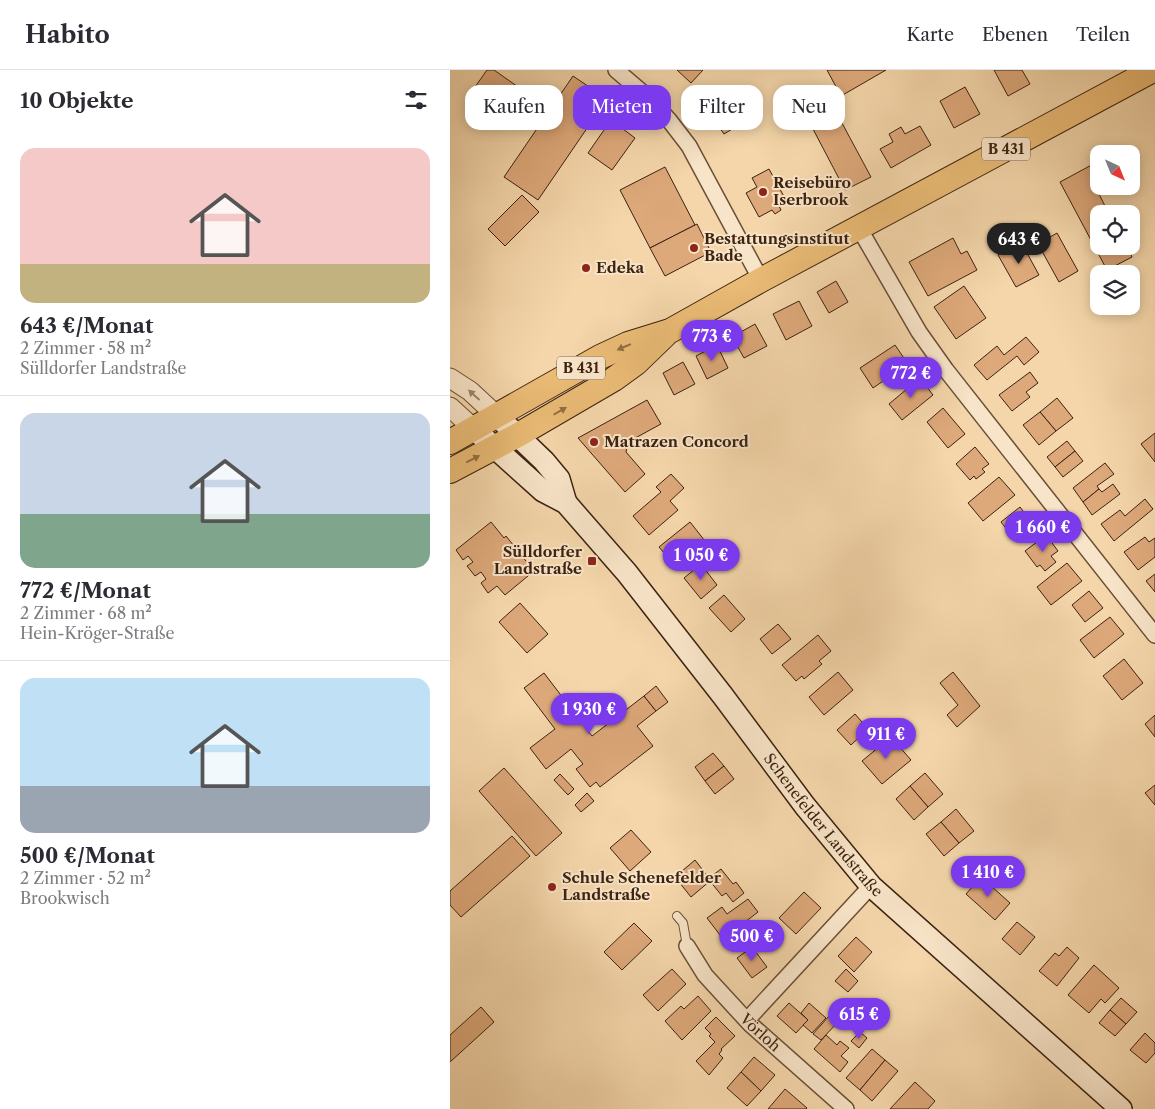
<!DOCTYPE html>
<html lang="de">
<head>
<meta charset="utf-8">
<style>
	:root { --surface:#fff; --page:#f7f7f7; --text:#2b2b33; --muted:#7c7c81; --line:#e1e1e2; --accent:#7c3aed }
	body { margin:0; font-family:"Libre Caslon Text",serif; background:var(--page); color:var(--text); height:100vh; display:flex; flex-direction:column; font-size:19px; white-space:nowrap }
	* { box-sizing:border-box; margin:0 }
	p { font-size:16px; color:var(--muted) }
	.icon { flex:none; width:28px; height:28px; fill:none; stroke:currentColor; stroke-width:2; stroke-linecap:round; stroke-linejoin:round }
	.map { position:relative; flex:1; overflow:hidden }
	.sheet { display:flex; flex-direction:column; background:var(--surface); width:450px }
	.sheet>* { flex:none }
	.banner { position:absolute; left:15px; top:15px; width:475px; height:45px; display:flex; gap:10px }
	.needle { width:32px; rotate:137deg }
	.tools { position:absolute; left:640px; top:75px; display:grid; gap:10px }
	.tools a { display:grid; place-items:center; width:50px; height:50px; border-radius:10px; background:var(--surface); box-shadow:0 2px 12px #0003; font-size:25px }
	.price { position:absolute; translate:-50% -42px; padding:0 11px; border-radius:18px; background:var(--accent); color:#fff; font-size:16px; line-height:32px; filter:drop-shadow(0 1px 2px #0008) }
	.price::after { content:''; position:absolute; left:50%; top:30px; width:15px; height:11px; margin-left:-8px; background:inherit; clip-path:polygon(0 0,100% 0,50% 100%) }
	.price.current { background:#222; color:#fff }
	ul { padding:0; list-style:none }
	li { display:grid; align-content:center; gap:10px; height:265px; padding:0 20px }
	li+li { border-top:1px solid var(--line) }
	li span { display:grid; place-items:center; height:155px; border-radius:15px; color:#555 }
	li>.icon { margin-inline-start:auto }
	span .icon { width:90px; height:90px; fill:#fffc; stroke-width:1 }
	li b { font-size:21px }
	h2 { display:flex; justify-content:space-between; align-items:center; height:60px; padding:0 20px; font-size:21px }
	.tag { padding:0 18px; border-radius:15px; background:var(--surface); box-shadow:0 2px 12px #0003; font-size:18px; line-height:45px }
	.tag.current { background:var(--accent); color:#fff }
	header { display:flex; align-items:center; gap:30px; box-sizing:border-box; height:70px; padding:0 25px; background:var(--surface); border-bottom:1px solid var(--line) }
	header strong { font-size:24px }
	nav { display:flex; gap:28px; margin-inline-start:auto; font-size:18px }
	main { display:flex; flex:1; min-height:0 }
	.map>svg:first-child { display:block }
	.building { fill:#dda87a; stroke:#3c2210 }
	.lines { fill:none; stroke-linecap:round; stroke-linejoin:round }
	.service-casing { stroke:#6a4f36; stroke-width:10 }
	.minor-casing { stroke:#6a4f36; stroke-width:18 }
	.tertiary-casing { stroke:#6a4f36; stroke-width:21 }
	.secondary-casing { stroke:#3c2210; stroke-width:24 }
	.primary-casing { stroke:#3c2210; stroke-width:26 }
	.service { stroke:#f8e4c8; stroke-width:8 }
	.minor { stroke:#f8e4c8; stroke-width:15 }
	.tertiary { stroke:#f8e4c8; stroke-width:19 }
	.secondary { stroke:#f8e4c8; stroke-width:21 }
	.primary { stroke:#eabb75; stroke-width:24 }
	.oneway { fill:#936e42 }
	.oneway2 { fill:#9a836c }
	.poi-dot { fill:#8f2418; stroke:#f8e4c8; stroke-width:2 }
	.labels { text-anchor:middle; stroke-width:4; stroke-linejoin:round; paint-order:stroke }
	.shield { fill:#f8e4c8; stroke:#745c47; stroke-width:1 }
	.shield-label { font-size:14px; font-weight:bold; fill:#3c2210 }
	.poi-label { font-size:15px; font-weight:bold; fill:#3c2210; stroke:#f8e4c8; text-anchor:start }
	.street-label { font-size:15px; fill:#3c2210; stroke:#f8e4c8 }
</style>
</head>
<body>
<header>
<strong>Habito</strong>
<nav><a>Karte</a><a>Ebenen</a><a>Teilen</a></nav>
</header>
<main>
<section class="sheet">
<h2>10 Objekte<svg class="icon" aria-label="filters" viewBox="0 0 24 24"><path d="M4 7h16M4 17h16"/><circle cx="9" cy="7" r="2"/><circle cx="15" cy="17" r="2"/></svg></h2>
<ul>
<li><span style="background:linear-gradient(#f6c9c9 75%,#c2b280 0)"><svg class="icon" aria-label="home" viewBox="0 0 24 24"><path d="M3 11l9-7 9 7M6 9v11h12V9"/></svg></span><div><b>643 €/Monat</b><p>2 Zimmer · 58 m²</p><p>Sülldorfer Landstraße</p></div></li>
<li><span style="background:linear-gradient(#c9d6e8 65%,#7fa58c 0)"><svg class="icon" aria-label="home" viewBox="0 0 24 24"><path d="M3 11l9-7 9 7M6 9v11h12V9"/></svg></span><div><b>772 €/Monat</b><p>2 Zimmer · 68 m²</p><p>Hein-Kröger-Straße</p></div></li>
<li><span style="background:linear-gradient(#bfe0f5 70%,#9aa5b1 0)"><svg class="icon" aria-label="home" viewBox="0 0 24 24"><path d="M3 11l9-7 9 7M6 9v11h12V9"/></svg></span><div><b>500 €/Monat</b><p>2 Zimmer · 52 m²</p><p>Brookwisch</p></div></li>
</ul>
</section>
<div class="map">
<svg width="705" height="1039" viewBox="0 0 705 1039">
	<rect width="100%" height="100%" fill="#f4d6aa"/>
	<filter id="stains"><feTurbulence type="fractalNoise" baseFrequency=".004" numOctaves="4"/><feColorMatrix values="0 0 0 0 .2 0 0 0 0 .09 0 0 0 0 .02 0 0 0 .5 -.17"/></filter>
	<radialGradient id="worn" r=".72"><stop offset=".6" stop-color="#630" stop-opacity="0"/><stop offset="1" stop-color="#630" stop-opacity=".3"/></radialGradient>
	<g class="building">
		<path d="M37,0H44L71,19L52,46L20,24Z"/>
		<path d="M227,0H253L241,13Z"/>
		<path d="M377,0H436L391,26Z"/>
		<path d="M544,0H572L580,14L558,26Z"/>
		<path d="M123,6L157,29L88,130L54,107Z"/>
		<path d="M515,17L530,44L504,58L490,31Z"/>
		<path d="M275,26L283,40L265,51L257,38Z"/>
		<path d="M378,27L421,107L395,120L353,40Z"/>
		<path d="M283,40L292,53L274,64L265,51Z"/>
		<path d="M161,50L185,68L162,100L138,83Z"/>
		<path d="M470,56L481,75L441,98L430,79L443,72L439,64L451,57L455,64Z"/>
		<path d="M649,91V116H659L648,122L659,144H649V176H677L682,187L657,200L610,112Z"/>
		<path d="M215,97L245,155L200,178L170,120Z"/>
		<path d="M319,99L337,132L329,136L331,140L325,144L322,140L309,147L296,123L307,117L302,108Z"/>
		<path d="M72,125L89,142L55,176L38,159Z"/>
		<path d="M247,154L261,182L215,206L200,178Z"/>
		<path d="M607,163L628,201L609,212L588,174Z"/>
		<path d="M503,168L511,184L517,181L527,200L478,226L459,192Z"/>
		<path d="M571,172L589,205L566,217L548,185Z"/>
		<path d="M386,211L398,232L379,243L367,222Z"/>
		<path d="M514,216L536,248L506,269L484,237Z"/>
		<path d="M349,231L362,256L336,270L323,244Z"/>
		<path d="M305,254L317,276L294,288L282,267Z"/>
		<path d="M576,267L589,282L574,295L567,286L537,310L524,295L547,276L554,285Z"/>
		<path d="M267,275L278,298L257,309L246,286Z"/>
		<path d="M445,275L458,294L423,318L410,298Z"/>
		<path d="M233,292L245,314L224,325L213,303Z"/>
		<path d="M580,302L588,313L576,322L580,327L562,341L549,325Z"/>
		<path d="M470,308L483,325L452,350L439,334Z"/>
		<path d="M607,328L623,348L606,361L590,342Z"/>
		<path d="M197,330L211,354L178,372L176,382L195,404L175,422L128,368Z"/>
		<path d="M493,338L515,364L498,378L477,352Z"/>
		<path d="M590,342L606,361L589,375L573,355Z"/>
		<path d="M705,363V392L691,374Z"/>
		<path d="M617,371L625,381L605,397L597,387Z"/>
		<path d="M525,377L539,394L532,399L535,402L526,409L524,406L520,410L506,394Z"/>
		<path d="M625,381L633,391L613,407L605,397Z"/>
		<path d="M655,393L664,404L647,416L649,419L633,432L623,418Z"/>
		<path d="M221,404L234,418L220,431L228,440L199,465L183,446L211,422L206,417Z"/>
		<path d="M549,407L565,425L533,451L518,433Z"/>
		<path d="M663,414L670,424L642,445L633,432L649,419L652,422Z"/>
		<path d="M695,429L703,439L664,471L651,454L670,440L675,446Z"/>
		<path d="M570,437L585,457L566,471L551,452Z"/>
		<path d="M41,452L54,468L56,466L84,501L55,525L47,516L38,523L31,513L36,509L31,502L25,506L17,496L23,492L18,486L13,490L6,480Z"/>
		<path d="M240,452L255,471L224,495L209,477Z"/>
		<path d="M596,465L608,481L601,486L606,492L595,501L590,495L587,497L575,481Z"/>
		<path d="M695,467L699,472L705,468V487L688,500L674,482Z"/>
		<path d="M617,493L632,511L601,535L587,517Z"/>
		<path d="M251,494L267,515L251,529L234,508Z"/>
		<path d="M705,504V522L696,511Z"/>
		<path d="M639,521L653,538L635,552L622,535Z"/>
		<path d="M274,525L295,549L281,562L259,538Z"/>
		<path d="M70,533L98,564L77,583L49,552Z"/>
		<path d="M660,547L674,564L644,588L630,570Z"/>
		<path d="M328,554L341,569L322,584L310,569Z"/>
		<path d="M368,565L381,581L369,591L372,594L354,609L352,606L346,611L332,595Z"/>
		<path d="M674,589L693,613L672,630L653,606Z"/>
		<path d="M388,602L403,620L374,645L359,627Z"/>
		<path d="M503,602L530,636L507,657L497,645L508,635L490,613Z"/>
		<path d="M94,603L142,666L194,626L206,641L187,656L203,676L150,717L146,712L140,717L126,699L133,694L121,679L96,699L80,678L105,659L74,618Z"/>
		<path d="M206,616L218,632L206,641L194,626Z"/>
		<path d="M405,644L418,659L401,675L387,660Z"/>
		<path d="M705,645V667L695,654Z"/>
		<path d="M441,667L461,690L432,714L412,691Z"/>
		<path d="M263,683L274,696L255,711L245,697Z"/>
		<path d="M274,696L284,709L265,724L255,711Z"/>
		<path d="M54,698L112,763L86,786L29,721Z"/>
		<path d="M475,703L493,724L478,737L460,716Z"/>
		<path d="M110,704L124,719L118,725L104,710Z"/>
		<path d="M705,715V735L695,723Z"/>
		<path d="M460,716L478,737L464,750L446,729Z"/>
		<path d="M137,723L144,731L131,742L125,735Z"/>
		<path d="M506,739L524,761L509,773L491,752Z"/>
		<path d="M491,752L509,773L494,786L476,764Z"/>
		<path d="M181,760L201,782L180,801L160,778Z"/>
		<path d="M62,766L80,786L11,847L0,835V821Z"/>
		<path d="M245,790L259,808L271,799L283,814L286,812L294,823L283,832L276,823L272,826L260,811L241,827L225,807Z"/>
		<path d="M531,807L560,833L545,850L516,824Z"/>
		<path d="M354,822L371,838L346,864L329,848Z"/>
		<path d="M298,829L308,842L273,869L257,848L272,837L277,844Z"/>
		<path d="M567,852L585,867L570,885L552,869Z"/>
		<path d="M184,853L202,871L172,900L154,882Z"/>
		<path d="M406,867L422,882L404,902L388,886Z"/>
		<path d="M302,877L317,897L302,908L287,888Z"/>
		<path d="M617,877L629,888L607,916L589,901L605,883L609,886Z"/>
		<path d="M644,895L669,918L655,933L651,929L639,943L618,925Z"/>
		<path d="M222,899L236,914L208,941L193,925Z"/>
		<path d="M396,899L408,911L398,922L385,911Z"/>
		<path d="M248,926L261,941L232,970L215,951L231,936L234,939Z"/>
		<path d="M671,928L687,942L676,954L660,940Z"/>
		<path d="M339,933L358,950L346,963L327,946Z"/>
		<path d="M359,933L376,948L362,963L353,955L358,950L351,943Z"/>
		<path d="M31,937L44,952L0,992V965Z"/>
		<path d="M660,940L676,954L665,966L649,953Z"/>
		<path d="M380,945L388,952L371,970L363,964Z"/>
		<path d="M266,947L285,966L271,979L272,980L269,984L273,988L259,1005L246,991L265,972L259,966L261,964L255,958Z"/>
		<path d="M410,962L417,968L409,978L401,971Z"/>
		<path d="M695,963L705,973V983L696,993L680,980Z"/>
		<path d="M376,965L387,975L390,971L399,978L391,986L398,992L390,1002L364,979Z"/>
		<path d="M422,979L435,990L410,1020L396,1008Z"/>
		<path d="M304,987L325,1005L311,1021L291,1002Z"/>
		<path d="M435,990L448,1001L422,1031L410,1020Z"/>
		<path d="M291,1002L311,1021L297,1036L277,1018Z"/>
		<path d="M465,1012L485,1031L478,1039H440Z"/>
		<path d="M335,1019L357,1038L356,1039H318Z"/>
	</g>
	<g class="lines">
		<defs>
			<path id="service" d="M227,846L233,853L237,876"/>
			<g id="minor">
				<path d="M166,0L200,29L219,50L239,76L311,210"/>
				<path d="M409,158L469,262L496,300L705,565"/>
				<path id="s1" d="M237,876L255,905L300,954L396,1039"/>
				<path d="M297,950L421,816"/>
			</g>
			<g id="tertiary">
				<path d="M0,308L20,321L47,346"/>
				<path d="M0,337L24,359"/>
			</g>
			<g id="secondary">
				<path d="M47,346L94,391L109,409L116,433"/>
				<path id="s2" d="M24,359L93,421L116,433L177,503L273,626L355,736L421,816L671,1039"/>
			</g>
			<g id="primary">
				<path d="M0,372L150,287L178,274L220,261L311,210L703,0"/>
				<path d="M0,401L68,365L164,309L186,293L215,265"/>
			</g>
		</defs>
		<use href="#service" class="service-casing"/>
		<use href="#minor" class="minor-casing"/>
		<use href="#tertiary" class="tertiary-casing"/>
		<use href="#secondary" class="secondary-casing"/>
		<use href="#primary" class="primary-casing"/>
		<use href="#service" class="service"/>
		<use href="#minor" class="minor"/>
		<use href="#tertiary" class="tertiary"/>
		<use href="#secondary" class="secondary"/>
		<use href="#primary" class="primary"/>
	</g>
	<defs><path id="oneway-solid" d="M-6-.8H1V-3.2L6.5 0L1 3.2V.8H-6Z" transform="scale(1.25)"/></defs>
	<g class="oneway">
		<use href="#oneway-solid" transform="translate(174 277) rotate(157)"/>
		<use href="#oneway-solid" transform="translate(110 341) rotate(-30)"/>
		<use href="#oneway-solid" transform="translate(23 389) rotate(-27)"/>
	</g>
	<use class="oneway2" href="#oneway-solid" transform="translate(24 325) rotate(-138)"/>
	<g class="poi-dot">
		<circle cx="313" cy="122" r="5"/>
		<circle cx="244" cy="178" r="5"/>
		<circle cx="136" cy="198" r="5"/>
		<circle cx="144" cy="372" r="5"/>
		<rect x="137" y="486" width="10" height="10" rx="2.5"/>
		<circle cx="102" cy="817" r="5"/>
	</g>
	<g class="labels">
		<g class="shield">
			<rect x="532" y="67.5" width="48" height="23" rx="4"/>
			<rect x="107" y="286.5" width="48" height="23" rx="4"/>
		</g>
		<g class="shield-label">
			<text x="556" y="84">B 431</text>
			<text x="131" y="303">B 431</text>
		</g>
		<g class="poi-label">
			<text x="323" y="118">Reisebüro<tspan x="323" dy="17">Iserbrook</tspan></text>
			<text x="254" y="174">Bestattungsinstitut<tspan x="254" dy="17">Bade</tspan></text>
			<text x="146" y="203">Edeka</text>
			<text x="154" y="377">Matrazen Concord</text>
			<text x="132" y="487" text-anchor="end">Sülldorfer<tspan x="132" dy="17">Landstraße</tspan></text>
			<text x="112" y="813">Schule Schenefelder<tspan x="112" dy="17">Landstraße</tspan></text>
		</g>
		<g class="street-label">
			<text dy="5" stroke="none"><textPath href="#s2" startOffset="531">Schenefelder Landstraße</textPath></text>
			<text dy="5" stroke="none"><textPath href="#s1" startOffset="114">Vörloh</textPath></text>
		</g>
	</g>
	<rect width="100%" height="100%" filter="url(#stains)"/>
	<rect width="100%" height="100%" fill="url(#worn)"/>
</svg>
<div class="tools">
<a><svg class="needle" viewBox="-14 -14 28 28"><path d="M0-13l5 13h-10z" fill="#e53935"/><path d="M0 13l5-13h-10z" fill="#7c7c81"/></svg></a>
<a><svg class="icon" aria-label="locate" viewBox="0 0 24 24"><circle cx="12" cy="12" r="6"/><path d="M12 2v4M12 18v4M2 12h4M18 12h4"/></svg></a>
<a><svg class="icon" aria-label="layers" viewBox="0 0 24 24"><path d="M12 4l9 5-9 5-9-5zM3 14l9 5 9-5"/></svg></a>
</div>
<b class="price current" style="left:569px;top:195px">643 €</b>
<b class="price" style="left:262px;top:292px">773 €</b>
<b class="price" style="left:461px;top:329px">772 €</b>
<b class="price" style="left:593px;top:483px">1 660 €</b>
<b class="price" style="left:251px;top:511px">1 050 €</b>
<b class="price" style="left:139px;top:665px">1 930 €</b>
<b class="price" style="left:436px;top:690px">911 €</b>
<b class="price" style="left:538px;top:828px">1 410 €</b>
<b class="price" style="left:302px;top:892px">500 €</b>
<b class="price" style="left:409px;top:970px">615 €</b>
<div class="banner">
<a class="tag">Kaufen</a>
<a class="tag current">Mieten</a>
<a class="tag">Filter</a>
<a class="tag">Neu</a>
</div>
</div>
</main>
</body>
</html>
